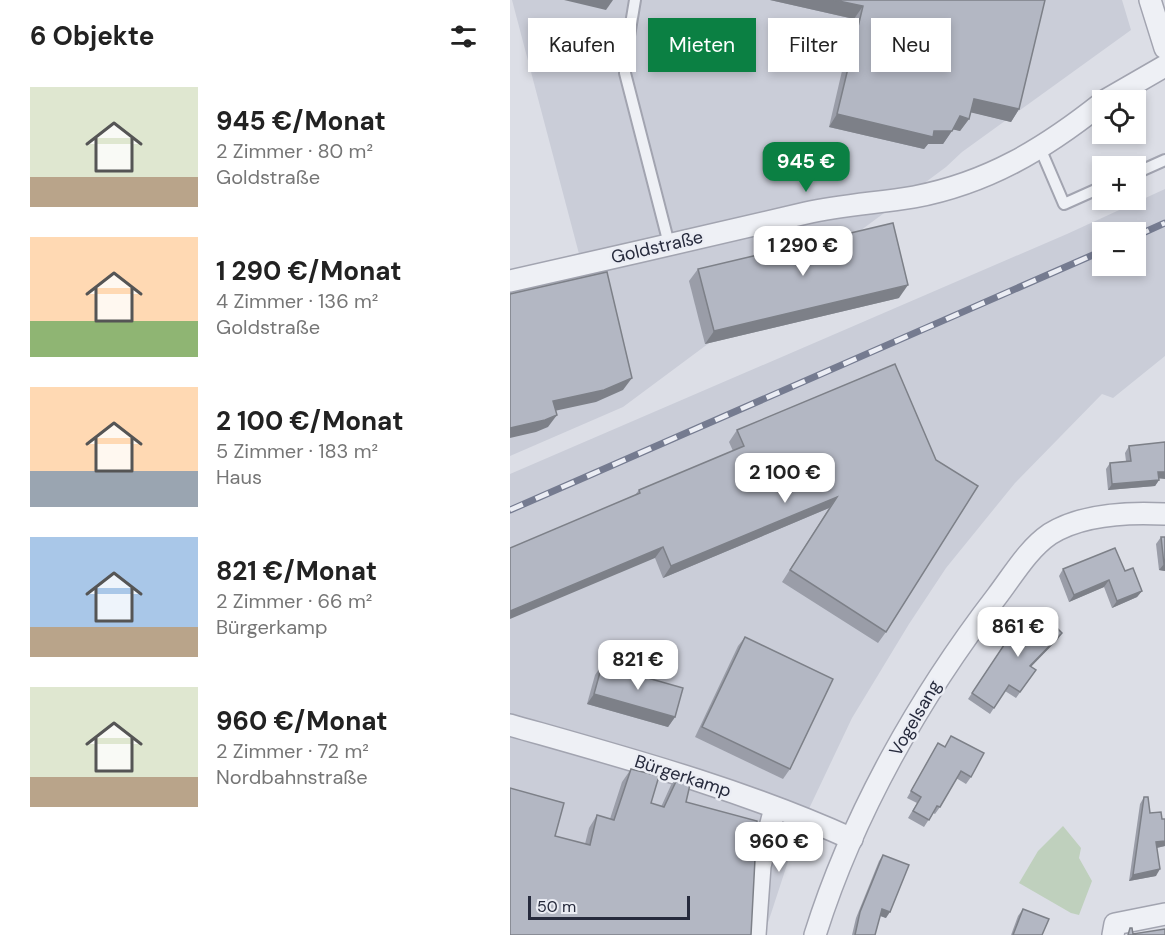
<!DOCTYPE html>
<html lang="de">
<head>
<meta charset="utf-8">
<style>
	:root { --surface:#fff; --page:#f2f2f2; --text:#222; --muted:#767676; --accent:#0b8043 }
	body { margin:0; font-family:"DM Sans",sans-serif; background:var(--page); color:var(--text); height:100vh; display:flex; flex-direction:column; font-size:22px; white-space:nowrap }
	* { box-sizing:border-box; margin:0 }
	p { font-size:20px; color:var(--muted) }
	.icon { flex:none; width:33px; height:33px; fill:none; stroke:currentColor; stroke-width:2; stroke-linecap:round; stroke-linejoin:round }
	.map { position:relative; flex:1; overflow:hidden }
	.sheet { display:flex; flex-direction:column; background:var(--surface); width:510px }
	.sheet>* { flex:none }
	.guide { position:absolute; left:18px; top:18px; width:546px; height:54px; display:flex; gap:12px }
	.buttons { position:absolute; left:582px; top:90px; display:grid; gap:12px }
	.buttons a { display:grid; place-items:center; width:54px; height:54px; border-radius:0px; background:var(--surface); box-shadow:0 3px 9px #0003; font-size:30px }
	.scale { position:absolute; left:18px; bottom:15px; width:162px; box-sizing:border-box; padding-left:6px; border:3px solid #262a3c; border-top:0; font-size:16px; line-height:21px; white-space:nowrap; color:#262a3c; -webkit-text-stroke:4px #ebedf4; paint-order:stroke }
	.price { position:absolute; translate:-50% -51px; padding:0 14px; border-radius:12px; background:#fff; color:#222; font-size:20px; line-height:39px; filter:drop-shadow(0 2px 3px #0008) }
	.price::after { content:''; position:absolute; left:50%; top:36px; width:18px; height:14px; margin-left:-9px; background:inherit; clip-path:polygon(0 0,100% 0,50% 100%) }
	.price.selected { background:var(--accent); color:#fff }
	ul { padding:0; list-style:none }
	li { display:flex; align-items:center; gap:18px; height:150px; padding:0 30px }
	li span { display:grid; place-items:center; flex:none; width:168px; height:120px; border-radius:0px; color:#555 }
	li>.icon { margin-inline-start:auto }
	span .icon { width:72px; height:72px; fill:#fffc; stroke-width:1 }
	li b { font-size:26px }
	h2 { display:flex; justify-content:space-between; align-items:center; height:72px; padding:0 30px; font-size:26px }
	.chip { padding:0 21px; border-radius:0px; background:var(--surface); box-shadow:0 3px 9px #0003; font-size:21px; line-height:54px }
	.chip.selected { background:var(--accent); color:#fff }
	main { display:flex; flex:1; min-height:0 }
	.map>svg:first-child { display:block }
	.built { fill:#cacdd8; fill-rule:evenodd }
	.green { fill:#bfd0bd }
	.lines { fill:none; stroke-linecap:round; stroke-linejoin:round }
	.service-casing { stroke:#a2a4b0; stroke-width:14 }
	.minor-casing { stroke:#a2a4b0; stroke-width:24 }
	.service { stroke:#eef0f5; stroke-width:10 }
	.minor { stroke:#eef0f5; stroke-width:21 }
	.rail-casing { stroke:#757b90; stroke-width:7 }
	.rail { stroke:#ebedf4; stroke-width:4.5; stroke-dasharray:14; stroke-linecap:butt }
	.wall { fill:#9a9da8 }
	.shaded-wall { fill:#7d8088 }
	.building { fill:#b3b7c3; stroke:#7d8088; stroke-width:1.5 }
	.labels { text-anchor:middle; stroke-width:5; stroke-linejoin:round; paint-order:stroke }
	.street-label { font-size:18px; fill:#262a3c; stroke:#ebedf4 }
</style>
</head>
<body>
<main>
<section class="sheet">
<h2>6 Objekte<svg class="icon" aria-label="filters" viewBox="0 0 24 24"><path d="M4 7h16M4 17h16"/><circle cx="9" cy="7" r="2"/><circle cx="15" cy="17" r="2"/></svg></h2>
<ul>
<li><span style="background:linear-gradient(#dfe7d0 75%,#b9a48a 0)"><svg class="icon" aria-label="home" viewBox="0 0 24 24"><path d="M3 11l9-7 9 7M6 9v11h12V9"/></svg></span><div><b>945 €/Monat</b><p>2 Zimmer · 80 m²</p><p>Goldstraße</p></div></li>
<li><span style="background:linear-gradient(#ffd9b3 70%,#8fb573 0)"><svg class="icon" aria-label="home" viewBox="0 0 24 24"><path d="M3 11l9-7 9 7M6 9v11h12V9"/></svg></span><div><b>1 290 €/Monat</b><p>4 Zimmer · 136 m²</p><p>Goldstraße</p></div></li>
<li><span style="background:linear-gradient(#ffd9b3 70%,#9aa5b1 0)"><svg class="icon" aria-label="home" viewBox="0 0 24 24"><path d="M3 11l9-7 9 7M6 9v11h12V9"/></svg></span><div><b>2 100 €/Monat</b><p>5 Zimmer · 183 m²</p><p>Haus</p></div></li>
<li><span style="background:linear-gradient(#a9c7e8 75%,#b9a48a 0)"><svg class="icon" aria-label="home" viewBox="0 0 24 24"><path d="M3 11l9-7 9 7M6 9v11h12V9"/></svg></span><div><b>821 €/Monat</b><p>2 Zimmer · 66 m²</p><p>Bürgerkamp</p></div></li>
<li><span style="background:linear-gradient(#dfe7d0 75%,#b9a48a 0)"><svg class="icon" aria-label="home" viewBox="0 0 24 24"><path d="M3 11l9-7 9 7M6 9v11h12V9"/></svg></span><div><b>960 €/Monat</b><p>2 Zimmer · 72 m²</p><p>Nordbahnstraße</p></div></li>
</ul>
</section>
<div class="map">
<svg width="655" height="935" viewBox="0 0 655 935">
	<rect width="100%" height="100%" fill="#dcdee6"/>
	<g class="built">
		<path d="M2,0H612L621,30L452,152L436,167L113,407L0,456V286L73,269Z"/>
		<path d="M655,189V356L603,398L592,394L505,483L436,568L399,624L342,718L287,834L254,935H0V474L557,234ZM592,232H626V266H592Z"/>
	</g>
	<path class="green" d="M553,826L571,848L569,858L582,881L569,915L561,913L509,883L528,851Z"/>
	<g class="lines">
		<defs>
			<g id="service">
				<path d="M125,0L115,60V73L159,244"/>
				<path d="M530,148L554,204L592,187"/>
				<path d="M626,173L655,160"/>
			</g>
			<g id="minor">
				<path d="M640,0L655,48"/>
				<path d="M596,100L655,66"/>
				<path d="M0,281C99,259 197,236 296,213C332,205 368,203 404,197C478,183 534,149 592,103"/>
				<path d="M0,725C116,758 232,789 342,839"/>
				<path d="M245,935L250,866L265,808"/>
				<path d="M305,935C343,814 410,696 487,596C503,575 518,549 540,534C572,514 618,512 655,514"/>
				<path d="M603,935L605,924L655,914"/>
			</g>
		</defs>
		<use href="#service" class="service-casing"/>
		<use href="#minor" class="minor-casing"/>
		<use href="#service" class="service"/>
		<use href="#minor" class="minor"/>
		<defs>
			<g id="rail">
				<path d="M626,236L655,223"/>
				<path d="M0,510L592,251"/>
			</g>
		</defs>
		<use href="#rail" class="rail-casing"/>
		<use href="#rail" class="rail"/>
	</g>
	<g class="wall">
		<path d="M260,0H535L509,109L501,122L461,112L459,119L450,131L443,129L433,144H418L414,149L319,127L344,19Z"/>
		<path d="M188,269L389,298L195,344L179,281Z"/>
		<path d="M385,364L376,632L368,643L272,582L319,508L153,578L145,558L125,495L129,490L223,451L219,442L227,430Z"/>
		<path d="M619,446L649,480L645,486L598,490L596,469L600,463L616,461L615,453Z"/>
		<path d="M651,537L655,571L649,570L646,544Z"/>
		<path d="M553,569L615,571L632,591L627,597L602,608L594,587L559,602L549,576Z"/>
		<path d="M545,621L543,624L548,639L521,666L526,670L506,698L495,691L480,714L458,699L498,639Z"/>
		<path d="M235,637L280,769L273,779L185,737L228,646Z"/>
		<path d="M92,665L165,717L158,727L77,704L85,675Z"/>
		<path d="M428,743L461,777L456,784L446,778L430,807L425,814L423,813L414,827L398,818L407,803L397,798Z"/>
		<path d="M121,769L141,803L151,807L161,785L170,773L176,802L241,935L45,836L75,844L79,828L87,815L100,819L112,782Z"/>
		<path d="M634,797L640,813L652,819H655V846L647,848L646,876L619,881L630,804Z"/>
		<path d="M373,855L376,918L370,916L365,935H342L346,918L369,861Z"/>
		<path d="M513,909L532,935H501L508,916Z"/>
	</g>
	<g class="shaded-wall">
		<path d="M54,0H103L96,10Z"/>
		<path d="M260,0H324L353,6L344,19Z"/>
		<path d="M464,99L509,109L501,122L455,111Z"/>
		<path d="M327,114L424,131H442L433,144H418L414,149L319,127Z"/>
		<path d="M450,116L459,119L450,131L441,129Z"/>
		<path d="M398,285L389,298L195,344L204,331Z"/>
		<path d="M122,378L113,390L86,402L35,413L43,401Z"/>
		<path d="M47,415L38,427L26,432L0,438V428Z"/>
		<path d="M648,472H655V479L644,478Z"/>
		<path d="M649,480L645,486L598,490L602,484Z"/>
		<path d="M327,497L319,508L153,578L161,566Z"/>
		<path d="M153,547L145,558L0,619V611Z"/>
		<path d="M654,564H655V571L649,570Z"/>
		<path d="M599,580L594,587L559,602L564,595Z"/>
		<path d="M632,591L627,597L602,608L607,601Z"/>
		<path d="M552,633L548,639L516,672L520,666Z"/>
		<path d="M84,694L165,717L158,727L77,704Z"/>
		<path d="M655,841V846L641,849L646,842Z"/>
		<path d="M650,869L646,876L619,881L623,875Z"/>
		<path d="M372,909L380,912L376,918L368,915Z"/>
	</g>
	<g class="building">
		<path d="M324,0H535L509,109L464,99L459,119L450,116L442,131H424L423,137L327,114L353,6Z"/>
		<path d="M383,223L398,285L204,331L188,269Z"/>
		<path d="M97,272L122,378L94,390L43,401L47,415L35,420L0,428V294Z"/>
		<path d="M385,364L426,460L468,486L376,632L280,570L327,497L161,566L153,547L0,611V548L130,493L129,490L234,446L227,430Z"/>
		<path d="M655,442V472H648L649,480L602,484L600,463L621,461L619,446Z"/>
		<path d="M651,537H655V564H654Z"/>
		<path d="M605,548L615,571L623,568L632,591L607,601L599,580L564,595L553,569Z"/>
		<path d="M526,610H533L545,621L542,623L552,633L520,666L526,670L510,692L499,685L484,708L462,693L498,639Z"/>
		<path d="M235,637L323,679L280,769L192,727Z"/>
		<path d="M92,665L173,688L165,717L84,694Z"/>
		<path d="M441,736L474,753L461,777L451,771L430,807L427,806L419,820L403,811L411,797L401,791L428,743L435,747Z"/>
		<path d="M121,769L149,776L141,803L154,807L170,773L182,776L176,802L247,821L241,935H0V788L54,803L45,836L80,845L87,815L104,820Z"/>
		<path d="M634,797H638L640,813L651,812L652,819H655V841L646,842L650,869L623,875Z"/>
		<path d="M373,855L399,865L380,912L372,909L365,935H345L350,912Z"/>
		<path d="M513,909L539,919L532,935H503Z"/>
		<path d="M620,928H622L623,934L655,929V935H618Z"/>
	</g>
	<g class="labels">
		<g class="street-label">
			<text transform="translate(147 247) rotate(-13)" y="6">Goldstraße</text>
			<text transform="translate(405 718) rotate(-60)" y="6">Vogelsang</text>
			<text transform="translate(173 776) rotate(18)" y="6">Bürgerkamp</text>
		</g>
	</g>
</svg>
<div class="buttons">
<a><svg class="icon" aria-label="locate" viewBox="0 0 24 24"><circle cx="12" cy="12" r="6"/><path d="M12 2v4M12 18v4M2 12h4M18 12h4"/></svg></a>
<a>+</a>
<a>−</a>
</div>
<div class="scale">50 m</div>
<b class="price selected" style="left:296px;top:193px">945 €</b>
<b class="price" style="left:293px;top:277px">1 290 €</b>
<b class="price" style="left:275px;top:504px">2 100 €</b>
<b class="price" style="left:508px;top:658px">861 €</b>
<b class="price" style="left:128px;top:691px">821 €</b>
<b class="price" style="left:269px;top:873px">960 €</b>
<div class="guide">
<a class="chip">Kaufen</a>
<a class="chip selected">Mieten</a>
<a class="chip">Filter</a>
<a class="chip">Neu</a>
</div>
</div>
</main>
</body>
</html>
